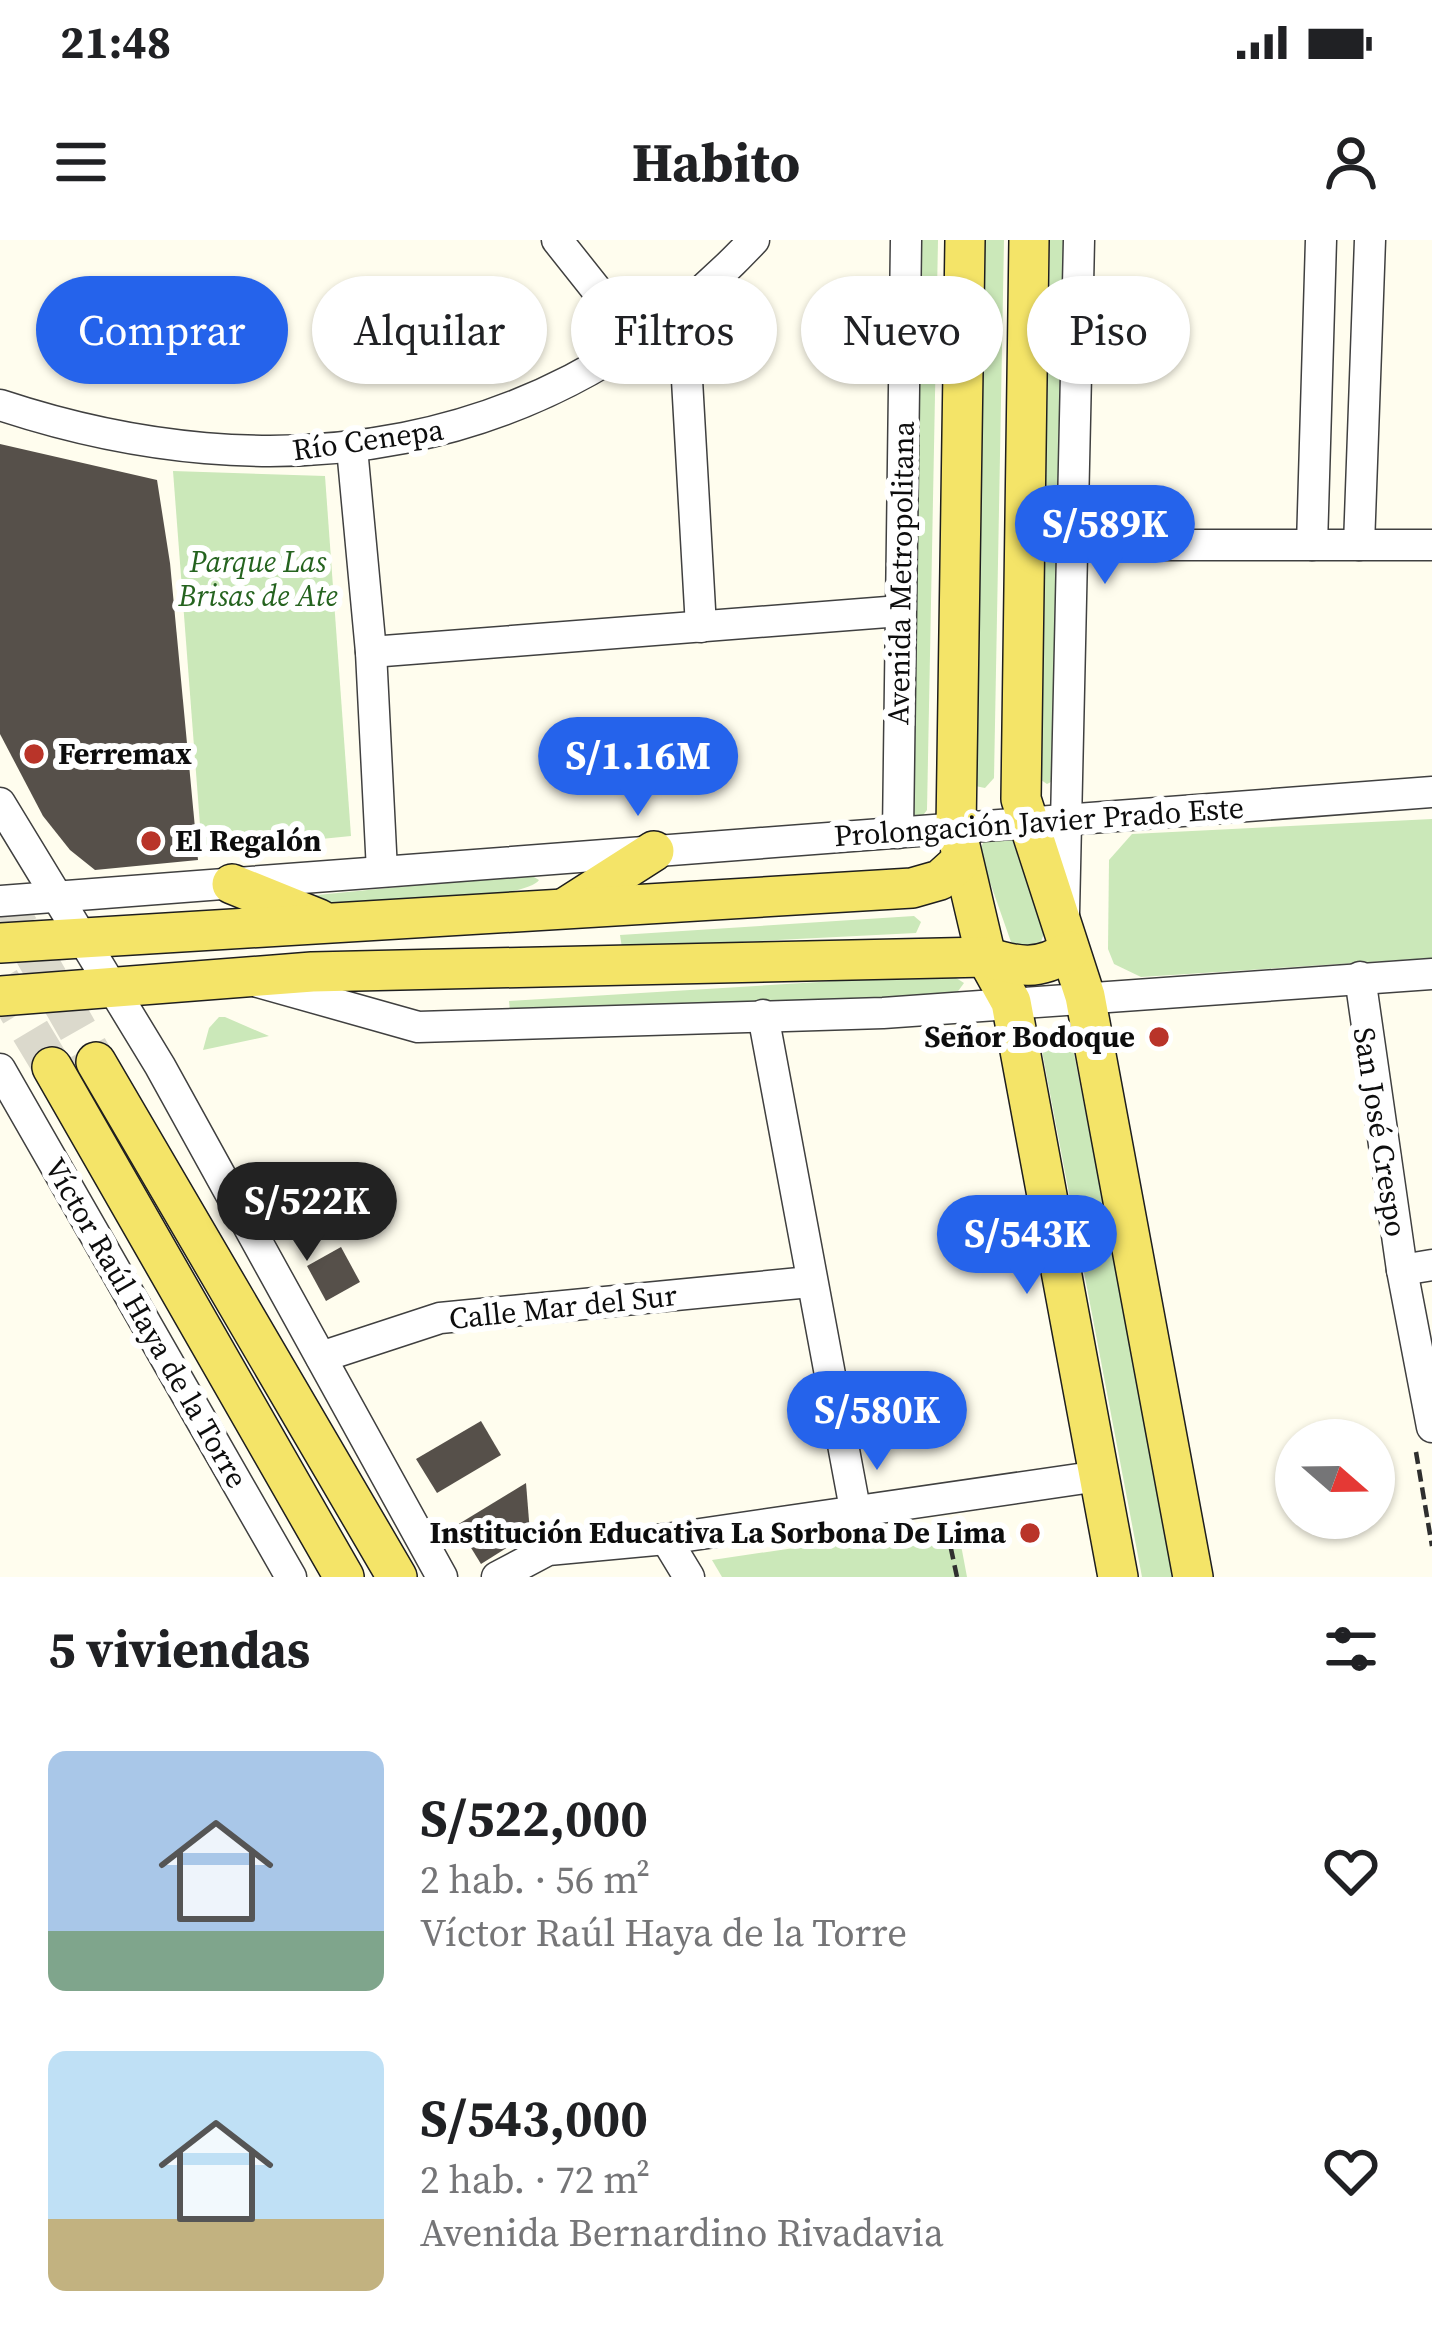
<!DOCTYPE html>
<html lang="es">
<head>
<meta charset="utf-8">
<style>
	:root { --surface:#fff; --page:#f6f6f6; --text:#202124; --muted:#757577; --accent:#2563eb }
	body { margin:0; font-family:"Source Serif 4",serif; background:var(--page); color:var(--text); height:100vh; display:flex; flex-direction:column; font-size:45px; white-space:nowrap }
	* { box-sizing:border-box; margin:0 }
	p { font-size:39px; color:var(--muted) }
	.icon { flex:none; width:66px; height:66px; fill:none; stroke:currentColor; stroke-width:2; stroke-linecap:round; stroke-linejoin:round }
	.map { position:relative; height:1337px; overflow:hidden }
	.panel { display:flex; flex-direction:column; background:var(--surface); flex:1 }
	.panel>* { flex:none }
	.banner { position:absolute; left:36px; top:36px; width:1362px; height:108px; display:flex; gap:24px }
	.needle { width:78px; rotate:110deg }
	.buttons { position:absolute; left:1275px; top:1179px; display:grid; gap:24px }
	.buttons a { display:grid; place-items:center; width:120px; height:120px; border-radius:50%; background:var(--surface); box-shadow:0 3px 9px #0004; font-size:60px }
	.price { position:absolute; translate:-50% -102px; padding:0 27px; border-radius:42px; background:var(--accent); color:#fff; font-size:39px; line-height:78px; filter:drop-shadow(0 3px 6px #0008) }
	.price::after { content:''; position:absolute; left:50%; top:72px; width:36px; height:27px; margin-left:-18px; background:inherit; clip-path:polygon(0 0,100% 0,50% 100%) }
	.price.selected { background:#222; color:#fff }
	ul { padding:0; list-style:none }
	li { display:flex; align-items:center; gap:36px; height:300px; padding:0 48px }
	li span { display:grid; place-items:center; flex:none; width:336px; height:240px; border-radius:18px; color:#555 }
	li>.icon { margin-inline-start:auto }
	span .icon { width:144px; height:144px; fill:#fffc; stroke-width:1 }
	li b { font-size:51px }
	h2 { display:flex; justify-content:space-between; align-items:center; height:144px; padding:0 48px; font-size:51px }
	.pill { padding:0 42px; border-radius:54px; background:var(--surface); box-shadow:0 3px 9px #0004; font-size:42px; line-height:108px }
	.pill.selected { background:var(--accent); color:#fff }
	.status { display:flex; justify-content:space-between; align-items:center; height:84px; padding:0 60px; background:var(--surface); direction:ltr }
	.status svg { height:33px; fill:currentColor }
	header { display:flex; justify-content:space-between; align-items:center; height:156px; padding:0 48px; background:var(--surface); font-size:54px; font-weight:700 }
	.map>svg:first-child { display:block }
	.green { fill:#cbe8b9 }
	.building { fill:#56504a }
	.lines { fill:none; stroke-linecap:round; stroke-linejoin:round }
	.major-tunnel { stroke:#dbd9cc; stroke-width:39; stroke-dasharray:39 20; stroke-linecap:butt }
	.minor-casing { stroke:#404040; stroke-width:33 }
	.major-casing { stroke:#1e1e1e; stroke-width:42 }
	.path { stroke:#2f2f2f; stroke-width:4.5; stroke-dasharray:12 6; stroke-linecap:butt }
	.minor { stroke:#fff; stroke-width:30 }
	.major { stroke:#f4e468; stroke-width:39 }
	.poi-dot { fill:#b93429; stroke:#fff; stroke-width:4.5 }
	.labels { text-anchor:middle; stroke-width:12; stroke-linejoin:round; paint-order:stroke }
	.street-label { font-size:30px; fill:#0d0d0d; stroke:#fff }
	.park-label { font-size:30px; font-style:italic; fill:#25631f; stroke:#fff }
	.poi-label { font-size:30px; font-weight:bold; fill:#0d0d0d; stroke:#fff; text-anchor:start }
</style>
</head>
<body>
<div class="status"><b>21:48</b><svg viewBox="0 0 49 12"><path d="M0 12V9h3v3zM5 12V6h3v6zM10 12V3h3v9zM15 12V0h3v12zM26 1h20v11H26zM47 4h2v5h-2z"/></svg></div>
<header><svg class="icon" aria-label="menu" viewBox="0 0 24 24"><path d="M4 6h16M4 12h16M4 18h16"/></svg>Habito<svg class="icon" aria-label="person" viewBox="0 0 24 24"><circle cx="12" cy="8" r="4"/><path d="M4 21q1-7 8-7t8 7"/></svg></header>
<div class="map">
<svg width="1432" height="1337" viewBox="0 0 1432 1337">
	<rect width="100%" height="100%" fill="#fffdee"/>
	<g class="green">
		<path d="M920,0H938L927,570L921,578L912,575Z"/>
		<path d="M980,0H1004L994,538L985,548L975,546Z"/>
		<path d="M1050,0H1064L1055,540L1047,544L1041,540Z"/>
		<path d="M173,231L325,236L351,596L202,611Z"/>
		<path d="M1432,579V718L1141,737L1114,724L1108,709L1109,620L1132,594Z"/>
		<path d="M1012,599L1044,693L1041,702L1021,707L1011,702L979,611L984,601Z"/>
		<path d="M529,634L539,640C528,659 363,669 333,669C321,669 309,662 297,657Z"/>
		<path d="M914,676L921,682L916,693L622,708L620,695Z"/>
		<path d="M950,734L964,743L956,754L511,782L509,761Z"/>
		<path d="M219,777H225L269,796L203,810L209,788Z"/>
		<path d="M1061,790L1071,798L1176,1337H1142L1041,806L1048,792Z"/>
		<path d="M957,1284L967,1337H722L712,1320Z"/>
	</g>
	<g class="building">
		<path d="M0,204L157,240L170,323L198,620L95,630L70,610L43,576L0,494Z"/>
		<path d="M341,1007L360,1042L326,1061L307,1026Z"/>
		<path d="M481,1181L501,1215L437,1253L416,1219Z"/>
		<path d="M526,1243L530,1293L481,1324L457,1285Z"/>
	</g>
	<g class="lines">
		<g class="major-tunnel">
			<path d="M0,654L96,822"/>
			<path d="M0,740L52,827"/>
		</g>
		<defs>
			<g id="minor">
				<path d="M557,0L638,102"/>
				<path d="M683,69L701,387"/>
				<path d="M0,165C275,256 551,217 754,0"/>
				<path d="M352,208L371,412L382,631"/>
				<path d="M1073,305H1432"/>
				<path d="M1312,305L1321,0"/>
				<path d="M1359,305L1370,0"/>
				<path d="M371,412L900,371"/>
				<path d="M0,563L160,826L442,1337"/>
				<path d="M898,593L906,0"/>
				<path d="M0,661L1432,552"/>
				<path d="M1064,673L1079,0"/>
				<path d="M1360,737L1402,1030L1432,1187"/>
				<path d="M258,742L418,787L883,773L1432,734"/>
				<path d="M763,775L855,1269"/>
				<path d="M0,829L291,1337"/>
				<path d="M1402,1030L1432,1025"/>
				<path d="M321,1117L440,1078L810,1042"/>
				<path d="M666,1299L689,1337"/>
				<path d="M497,1337L548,1310L666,1299L1099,1236"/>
			</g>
			<g id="major">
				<path d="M965,0L956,589L986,717L1011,762L1118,1337"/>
				<path d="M1029,0L1021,559L1085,756L1193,1337"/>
				<path d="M232,644L319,679"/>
				<path d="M568,666L654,611"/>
				<path d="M0,703L912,648L940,640L961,621"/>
				<path d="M0,756L312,732L986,717C1018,727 1039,731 1069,711"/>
				<path d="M96,822L397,1337"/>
				<path d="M52,827L344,1337"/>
			</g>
		</defs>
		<use href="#minor" class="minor-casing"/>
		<use href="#major" class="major-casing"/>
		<g class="path">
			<path d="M1416,1212L1432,1306"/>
			<path d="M947,1290L957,1337"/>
		</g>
		<use href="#minor" class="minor"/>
		<use href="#major" class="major"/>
	</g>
	<g class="poi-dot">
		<circle cx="34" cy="514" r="12"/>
		<circle cx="151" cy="601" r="12"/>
		<circle cx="1159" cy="797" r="12"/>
		<circle cx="1030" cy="1293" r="12"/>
	</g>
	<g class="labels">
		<g class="street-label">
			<text transform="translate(368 200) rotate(-8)" y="10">Río Cenepa</text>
			<text transform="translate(901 333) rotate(-89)" y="10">Avenida Metropolitana</text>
			<text transform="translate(1039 582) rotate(-4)" y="10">Prolongación Javier Prado Este</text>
			<text transform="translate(1380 892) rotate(81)" y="10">San José Crespo</text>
			<text transform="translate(563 1067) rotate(-6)" y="10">Calle Mar del Sur</text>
			<text transform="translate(146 1083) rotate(60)" y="10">Víctor Raúl Haya de la Torre</text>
		</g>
		<g class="park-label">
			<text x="258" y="332">Parque Las<tspan x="258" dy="34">Brisas de Ate</tspan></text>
		</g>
		<g class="poi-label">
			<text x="58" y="524">Ferremax</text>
			<text x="175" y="611">El Regalón</text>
			<text x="1135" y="807" text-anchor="end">Señor Bodoque</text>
			<text x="1006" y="1303" text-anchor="end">Institución Educativa La Sorbona De Lima</text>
		</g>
	</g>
</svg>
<div class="buttons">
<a><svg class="needle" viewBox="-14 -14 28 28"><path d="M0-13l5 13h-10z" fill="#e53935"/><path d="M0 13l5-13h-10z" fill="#757577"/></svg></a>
</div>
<b class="price" style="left:1105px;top:347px">S/589K</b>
<b class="price" style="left:638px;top:579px">S/1.16M</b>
<b class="price selected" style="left:307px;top:1024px">S/522K</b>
<b class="price" style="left:1027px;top:1057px">S/543K</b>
<b class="price" style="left:877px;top:1233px">S/580K</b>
<div class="banner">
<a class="pill selected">Comprar</a>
<a class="pill">Alquilar</a>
<a class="pill">Filtros</a>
<a class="pill">Nuevo</a>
<a class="pill">Piso</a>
</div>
</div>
<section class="panel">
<h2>5 viviendas<svg class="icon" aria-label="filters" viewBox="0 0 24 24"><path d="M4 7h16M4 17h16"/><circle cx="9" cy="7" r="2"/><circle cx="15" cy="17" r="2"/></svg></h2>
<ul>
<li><span style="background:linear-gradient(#a9c7e8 75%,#7fa58c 0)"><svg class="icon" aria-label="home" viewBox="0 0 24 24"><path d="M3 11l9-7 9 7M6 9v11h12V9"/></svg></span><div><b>S/522,000</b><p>2 hab. · 56 m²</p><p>Víctor Raúl Haya de la Torre</p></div><svg class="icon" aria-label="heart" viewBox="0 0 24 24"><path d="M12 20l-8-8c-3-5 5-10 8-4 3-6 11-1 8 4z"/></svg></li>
<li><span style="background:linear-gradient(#bfe0f5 70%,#c2b280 0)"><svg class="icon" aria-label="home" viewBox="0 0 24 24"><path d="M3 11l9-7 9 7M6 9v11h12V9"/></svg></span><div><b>S/543,000</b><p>2 hab. · 72 m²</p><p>Avenida Bernardino Rivadavia</p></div><svg class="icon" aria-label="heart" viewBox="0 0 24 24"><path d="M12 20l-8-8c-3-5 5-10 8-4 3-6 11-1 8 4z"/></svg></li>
</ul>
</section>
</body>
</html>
